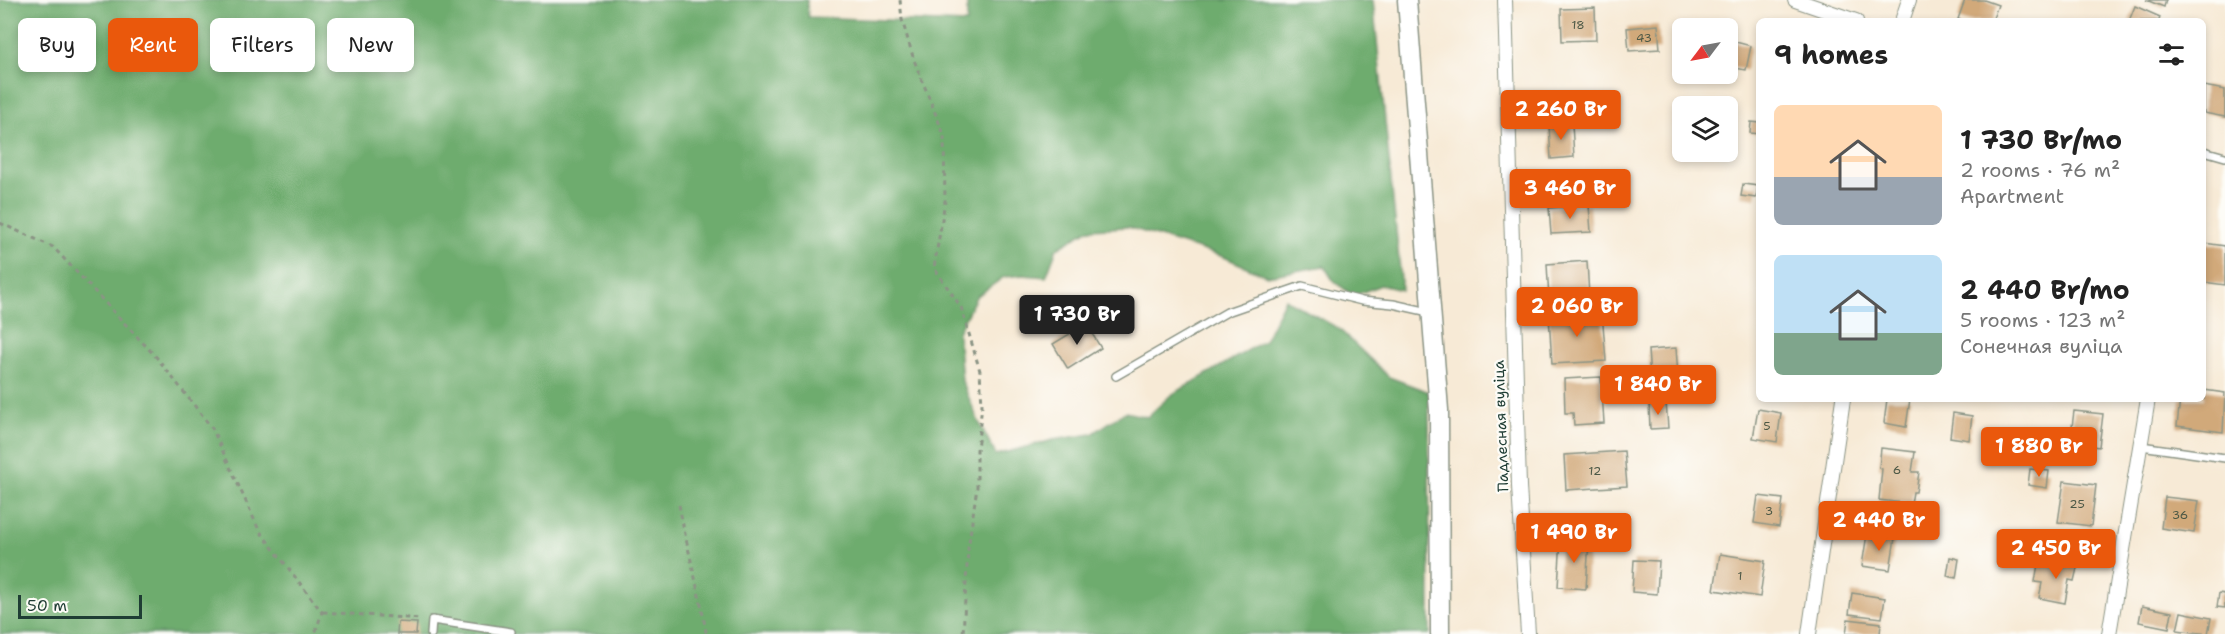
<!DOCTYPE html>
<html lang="en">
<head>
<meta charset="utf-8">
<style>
	:root { --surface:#fff; --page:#f6f6f6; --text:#222; --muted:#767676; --accent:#ea580c }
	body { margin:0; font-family:"Shantell Sans",sans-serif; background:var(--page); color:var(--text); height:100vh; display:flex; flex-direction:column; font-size:22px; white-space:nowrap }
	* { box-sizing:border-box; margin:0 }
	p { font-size:20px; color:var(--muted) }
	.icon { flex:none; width:33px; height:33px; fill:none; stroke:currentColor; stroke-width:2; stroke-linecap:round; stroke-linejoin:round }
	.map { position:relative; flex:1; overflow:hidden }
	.side { position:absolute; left:1756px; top:18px; width:450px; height:384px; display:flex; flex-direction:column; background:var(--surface); border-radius:9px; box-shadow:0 3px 9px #0003 }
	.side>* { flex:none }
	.banner { position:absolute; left:18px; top:18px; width:570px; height:54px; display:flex; gap:12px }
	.needle { width:39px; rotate:238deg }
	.buttons { position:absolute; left:1672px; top:18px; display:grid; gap:12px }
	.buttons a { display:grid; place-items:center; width:66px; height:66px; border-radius:9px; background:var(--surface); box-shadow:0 3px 9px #0003; font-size:30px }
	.scale { position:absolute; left:18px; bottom:15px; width:124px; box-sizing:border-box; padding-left:6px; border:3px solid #1f3d34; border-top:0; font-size:16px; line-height:21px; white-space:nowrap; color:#1f3d34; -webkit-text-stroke:4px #fdfcf7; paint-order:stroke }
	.price { position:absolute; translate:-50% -51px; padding:0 14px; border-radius:6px; background:var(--accent); color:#fff; font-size:20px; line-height:39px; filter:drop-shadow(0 2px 3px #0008) }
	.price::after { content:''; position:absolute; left:50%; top:36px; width:18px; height:14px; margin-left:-9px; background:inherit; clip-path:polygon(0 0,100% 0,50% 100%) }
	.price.current { background:#222; color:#fff }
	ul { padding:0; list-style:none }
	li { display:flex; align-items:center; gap:18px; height:150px; padding:0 18px }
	li span { display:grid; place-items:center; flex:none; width:168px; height:120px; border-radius:9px; color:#555 }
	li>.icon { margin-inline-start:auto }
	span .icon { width:72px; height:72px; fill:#fffc; stroke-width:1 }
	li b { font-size:26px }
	h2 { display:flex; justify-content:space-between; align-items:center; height:72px; padding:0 18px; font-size:26px }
	.pill { padding:0 21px; border-radius:9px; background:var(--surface); box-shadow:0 3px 9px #0003; font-size:21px; line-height:54px }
	.pill.current { background:var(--accent); color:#fff }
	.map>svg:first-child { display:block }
	.forest { fill:#6eac6e; stroke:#467451; stroke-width:1.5 }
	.building { fill:#d1a97a }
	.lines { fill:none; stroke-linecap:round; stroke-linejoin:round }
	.service-casing { stroke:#8b9485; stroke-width:10 }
	.minor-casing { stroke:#8b9485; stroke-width:16 }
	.tertiary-casing { stroke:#8b9485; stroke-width:21 }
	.path { stroke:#8b9485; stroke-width:3; stroke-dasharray:4.5 4.5; stroke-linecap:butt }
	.service { stroke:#fff; stroke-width:7 }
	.minor { stroke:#fff; stroke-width:14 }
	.tertiary { stroke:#fff; stroke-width:18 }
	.labels { text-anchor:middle; stroke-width:4.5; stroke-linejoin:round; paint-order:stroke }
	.number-label { font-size:12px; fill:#4c5846 }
	.street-label { font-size:15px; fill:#1f3d34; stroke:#fdfcf7 }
</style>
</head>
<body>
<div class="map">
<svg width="2225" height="634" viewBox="0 0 2225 634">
	<rect width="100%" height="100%" fill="#fdfcf7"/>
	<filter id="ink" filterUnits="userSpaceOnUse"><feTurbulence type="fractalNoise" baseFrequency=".0167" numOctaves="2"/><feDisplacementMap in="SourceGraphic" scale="12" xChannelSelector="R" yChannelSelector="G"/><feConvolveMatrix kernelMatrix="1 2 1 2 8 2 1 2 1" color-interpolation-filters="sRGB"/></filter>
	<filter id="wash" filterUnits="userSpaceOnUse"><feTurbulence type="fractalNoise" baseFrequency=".008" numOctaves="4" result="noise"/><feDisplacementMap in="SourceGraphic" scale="24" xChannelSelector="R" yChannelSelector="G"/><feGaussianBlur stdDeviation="1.35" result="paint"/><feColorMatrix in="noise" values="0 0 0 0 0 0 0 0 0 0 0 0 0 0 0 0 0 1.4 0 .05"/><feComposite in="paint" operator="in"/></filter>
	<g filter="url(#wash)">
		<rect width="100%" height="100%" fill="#f7ead6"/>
		<path class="forest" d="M0,0H807L808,17L967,23V0H1373L1402,290L1381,285L1353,296L1333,280L1324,266L1267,276L1224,257L1128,227L1089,229L1057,248L1046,277L1023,275L1004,277L976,297L958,332L962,381L977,418L996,455L1053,440L1092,434L1125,412L1147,417L1171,395L1264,341L1285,299L1338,328L1389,377L1429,392L1430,634H0Z"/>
		<g id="blocks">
			<g class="building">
				<path d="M1965,0H1984L1998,5L1992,21H1963L1958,19Z"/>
				<path d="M2146,0H2166L2164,7Z"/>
				<path d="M2135,6L2160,17L2159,21H2129Z"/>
				<path d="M1595,8L1596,40L1562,41L1561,9Z"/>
				<path d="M1658,25L1660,49L1629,51L1627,28Z"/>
				<path d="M1732,41L1751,46L1746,70L1728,67Z"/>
				<path d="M2204,86L2225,90V117L2204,113Z"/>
				<path d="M1751,122L1760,123V134L1750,133Z"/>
				<path d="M1572,124L1574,157L1551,159L1549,125Z"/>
				<path d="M1743,184L1758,186L1756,198L1741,196Z"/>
				<path d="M1589,205L1591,232L1551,234L1549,208Z"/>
				<path d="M2204,243L2225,246V285L2204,282Z"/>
				<path d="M1587,261L1589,296L1549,299L1547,264Z"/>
				<path d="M1602,312L1606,361L1552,364L1549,316Z"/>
				<path d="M1086,324L1101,348L1068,369L1053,344Z"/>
				<path d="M1676,348L1679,389L1651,391L1648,350Z"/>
				<path d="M1601,377L1604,423L1574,425L1573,413H1565L1564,379Z"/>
				<path d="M2204,390L2225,393L2223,432L2177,426L2180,399H2204Z"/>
				<path d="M1887,399H1910L1906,427L1884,423Z"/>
				<path d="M1666,402L1668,428L1650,429L1649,403Z"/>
				<path d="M1758,409L1781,413L1777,442L1753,438Z"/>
				<path d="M2074,411L2103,414L2099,447L2070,443Z"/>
				<path d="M1953,413L1972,416L1969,440L1950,437Z"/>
				<path d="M1881,448L1915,452L1912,472H1919L1916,492H1913L1911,504L1879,500L1882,469L1879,468Z"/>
				<path d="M1624,451L1627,486L1566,490L1564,455Z"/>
				<path d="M2030,469L2049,471L2047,488L2028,485Z"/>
				<path d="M2064,481L2096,485L2091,526L2058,522Z"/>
				<path d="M1758,496L1783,499L1779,527L1754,523Z"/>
				<path d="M2165,497L2199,501L2194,533L2161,528Z"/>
				<path d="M1867,534L1895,538L1890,570L1862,566Z"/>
				<path d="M1561,538L1589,540L1586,589L1558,587Z"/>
				<path d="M1720,554L1765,561L1760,597L1714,590Z"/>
				<path d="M1950,557L1959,559L1956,578L1947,576Z"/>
				<path d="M2050,559L2078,564L2074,581L2069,580L2065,603L2039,598L2042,583L2035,582L2038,564L2048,566Z"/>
				<path d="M1634,560L1659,561L1657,594L1632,592Z"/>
				<path d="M1852,593L1885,598L1882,618L1849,614Z"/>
				<path d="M2219,593L2225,594V608L2217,607Z"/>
				<path d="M2142,606L2172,612L2169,628L2139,622Z"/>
				<path d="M2181,612L2211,618L2208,634L2177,630Z"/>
				<path d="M1848,619L1881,623L1880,634H1846Z"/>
				<path d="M398,622L417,623L416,634H397Z"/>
			</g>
		</g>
	</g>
	<g filter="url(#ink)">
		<use href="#blocks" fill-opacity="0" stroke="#8b9485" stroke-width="1.5"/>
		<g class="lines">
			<defs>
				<g id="service">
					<path d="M2204,151L2225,157"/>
					<path d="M1116,376L1227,312L1302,286L1362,301L1393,304L1429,312"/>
					<path d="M2141,446L2225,458"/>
					<path d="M431,634L432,620L511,632L510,634"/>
				</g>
				<g id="minor">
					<path d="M1505,0L1519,486L1528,634"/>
					<path d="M1795,0L1856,21"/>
					<path d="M1902,21L1909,0"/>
					<path d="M1809,634L1843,399"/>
					<path d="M2109,634L2148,399"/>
				</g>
				<path id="tertiary" d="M1407,0L1439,410L1440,634"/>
			</defs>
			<use href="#service" class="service-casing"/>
			<use href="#minor" class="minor-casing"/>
			<use href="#tertiary" class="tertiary-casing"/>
			<g class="path">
				<path d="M900,0L902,20L914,60L944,135L945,201L934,268L961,307L980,371L982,405L977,450V487L968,549L963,634"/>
				<path d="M0,223L53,247L158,359L212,428L259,530L322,612L315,634"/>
				<path d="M679,505C687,548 699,589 706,632L711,634"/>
				<path d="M323,612L421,619"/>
			</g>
			<use href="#service" class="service"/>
			<use href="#minor" class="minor"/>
			<use href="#tertiary" class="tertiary"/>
		</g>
	</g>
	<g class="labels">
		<g class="number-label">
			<text x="1578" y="29">18</text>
			<text x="1644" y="42">43</text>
			<text x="1767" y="430">5</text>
			<text x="1897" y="474">6</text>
			<text x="1595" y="475">12</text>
			<text x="2077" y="508">25</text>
			<text x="1769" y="515">3</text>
			<text x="2180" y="519">36</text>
			<text x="1740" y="580">1</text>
		</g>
		<g class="street-label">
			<text transform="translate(1501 426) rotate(-92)" y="5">Падлесная вуліца</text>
		</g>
	</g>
</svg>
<div class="buttons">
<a><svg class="needle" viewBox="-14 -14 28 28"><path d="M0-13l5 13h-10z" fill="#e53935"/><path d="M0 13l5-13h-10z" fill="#767676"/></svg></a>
<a><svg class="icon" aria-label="layers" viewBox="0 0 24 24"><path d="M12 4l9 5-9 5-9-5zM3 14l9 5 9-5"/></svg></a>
</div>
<div class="scale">50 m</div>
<b class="price" style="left:1561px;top:141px">2 260 Br</b>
<b class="price" style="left:1570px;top:220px">3 460 Br</b>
<b class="price" style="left:1577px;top:338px">2 060 Br</b>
<b class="price current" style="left:1077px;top:346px">1 730 Br</b>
<b class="price" style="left:1658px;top:416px">1 840 Br</b>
<b class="price" style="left:2039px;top:478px">1 880 Br</b>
<b class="price" style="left:1879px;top:552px">2 440 Br</b>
<b class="price" style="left:1574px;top:564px">1 490 Br</b>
<b class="price" style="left:2056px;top:580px">2 450 Br</b>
<div class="banner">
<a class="pill">Buy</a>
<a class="pill current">Rent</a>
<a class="pill">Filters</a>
<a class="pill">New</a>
</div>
<section class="side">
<h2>9 homes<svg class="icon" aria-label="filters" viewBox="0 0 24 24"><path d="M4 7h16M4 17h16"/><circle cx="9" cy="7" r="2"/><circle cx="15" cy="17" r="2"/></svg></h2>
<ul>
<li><span style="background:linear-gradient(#ffd9b3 60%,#9aa5b1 0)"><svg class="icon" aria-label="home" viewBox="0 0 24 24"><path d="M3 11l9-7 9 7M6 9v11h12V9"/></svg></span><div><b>1 730 Br/mo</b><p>2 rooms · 76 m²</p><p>Apartment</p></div></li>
<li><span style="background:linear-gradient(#bfe0f5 65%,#7fa58c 0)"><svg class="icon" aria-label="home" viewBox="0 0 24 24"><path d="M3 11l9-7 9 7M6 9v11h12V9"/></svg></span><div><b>2 440 Br/mo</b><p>5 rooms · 123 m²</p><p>Сонечная вуліца</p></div></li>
</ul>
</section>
</div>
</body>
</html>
